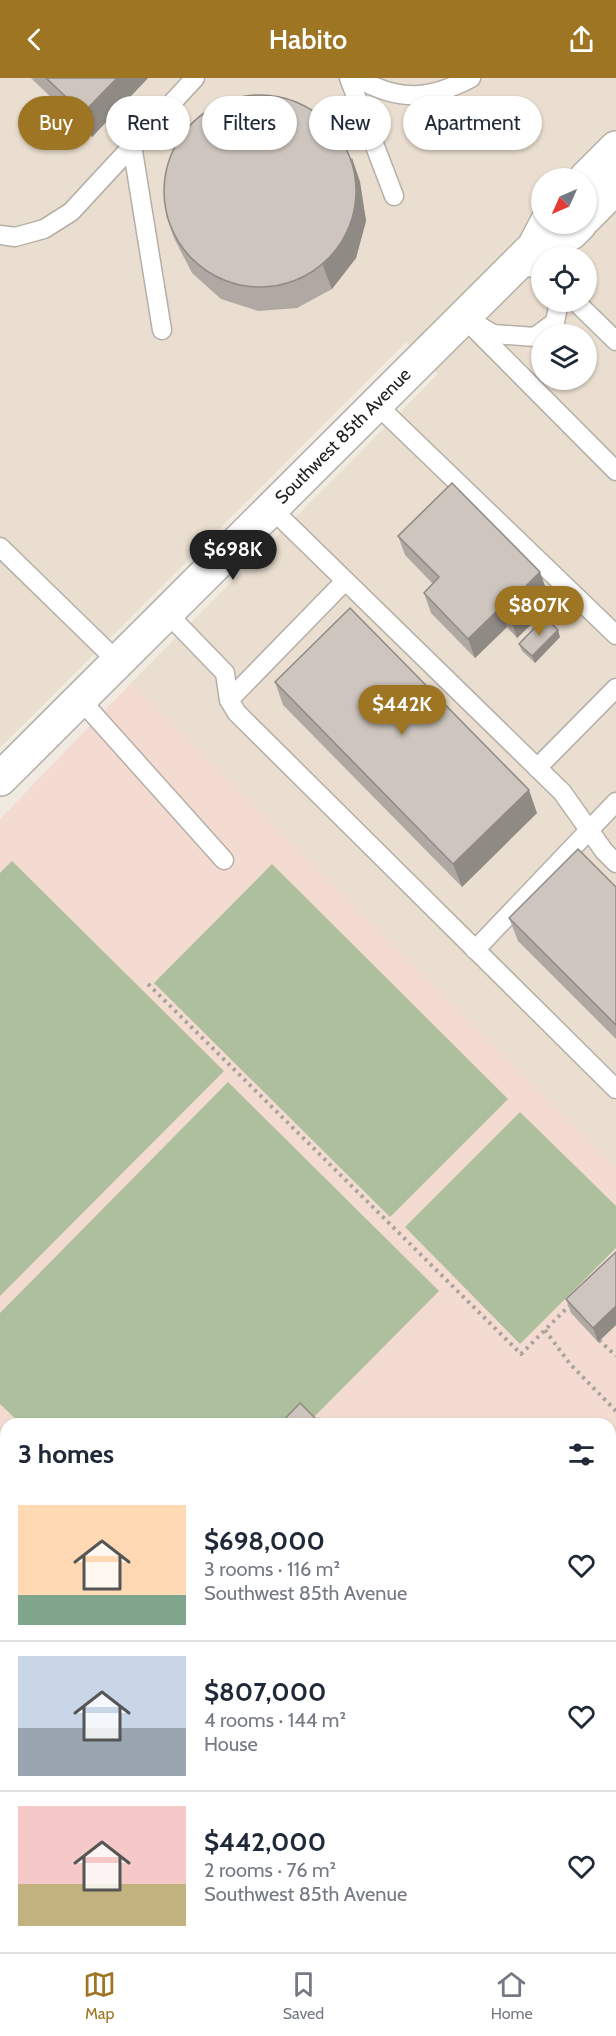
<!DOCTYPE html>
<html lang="en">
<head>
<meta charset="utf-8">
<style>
	:root { --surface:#fff; --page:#f2f2f3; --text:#1f2937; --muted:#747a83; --line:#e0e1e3; --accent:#9e7523 }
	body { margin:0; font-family:Cabin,sans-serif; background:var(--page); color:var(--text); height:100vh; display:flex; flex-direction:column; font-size:22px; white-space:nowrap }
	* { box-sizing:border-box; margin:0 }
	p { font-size:20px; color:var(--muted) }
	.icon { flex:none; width:33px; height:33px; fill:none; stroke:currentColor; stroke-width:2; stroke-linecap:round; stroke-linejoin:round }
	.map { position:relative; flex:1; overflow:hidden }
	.details { position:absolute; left:0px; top:1340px; width:616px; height:536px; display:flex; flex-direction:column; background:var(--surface); border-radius:18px 18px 0 0; box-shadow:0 2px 4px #0004 }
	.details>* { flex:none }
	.top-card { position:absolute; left:18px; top:18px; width:580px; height:54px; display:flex; gap:12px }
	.needle { width:39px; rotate:225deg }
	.buttons { position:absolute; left:531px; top:90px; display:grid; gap:12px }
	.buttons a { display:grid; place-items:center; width:66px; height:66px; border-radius:50%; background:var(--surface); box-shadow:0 2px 4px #0004; font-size:30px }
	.price { position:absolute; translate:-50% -51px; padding:0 14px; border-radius:21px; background:var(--accent); color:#fff; font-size:20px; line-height:39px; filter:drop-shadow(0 2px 3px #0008) }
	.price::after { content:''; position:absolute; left:50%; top:36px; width:18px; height:14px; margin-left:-9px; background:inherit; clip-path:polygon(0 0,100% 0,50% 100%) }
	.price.current { background:#222; color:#fff }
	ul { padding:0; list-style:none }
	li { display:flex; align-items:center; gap:18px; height:150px; padding:0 18px }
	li+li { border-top:2px solid var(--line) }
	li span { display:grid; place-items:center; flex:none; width:168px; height:120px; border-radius:0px; color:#555 }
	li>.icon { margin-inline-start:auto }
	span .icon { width:72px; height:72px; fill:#fffc; stroke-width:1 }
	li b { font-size:26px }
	h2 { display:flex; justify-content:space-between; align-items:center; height:72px; padding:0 18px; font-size:26px }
	.pill { padding:0 21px; border-radius:27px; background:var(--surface); box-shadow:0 2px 4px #0004; font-size:21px; line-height:54px }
	.pill.current { background:var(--accent); color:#fff }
	header { display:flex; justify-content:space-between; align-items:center; height:78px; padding:0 18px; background:var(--accent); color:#fff; font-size:27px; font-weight:600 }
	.tabs { display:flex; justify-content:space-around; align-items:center; height:84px; border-top:2px solid var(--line); background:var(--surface); font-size:16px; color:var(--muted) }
	.tabs a { display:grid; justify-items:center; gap:3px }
	.tabs .current { color:var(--accent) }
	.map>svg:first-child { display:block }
	.built { fill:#e9decf; fill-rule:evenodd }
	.education { fill:#f3dbd1 }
	.green { fill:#adbf9d }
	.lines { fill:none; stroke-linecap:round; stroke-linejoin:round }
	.service-casing { stroke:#b5afa7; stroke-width:21 }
	.minor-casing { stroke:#b5afa7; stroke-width:36 }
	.primary-casing { stroke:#b5afa7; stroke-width:36 }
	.path { stroke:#a8a49d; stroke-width:4; stroke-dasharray:3 4.5; stroke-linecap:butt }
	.service { stroke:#fff; stroke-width:18 }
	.minor { stroke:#fff; stroke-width:33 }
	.primary { stroke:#fff; stroke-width:33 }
	.wall { fill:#b0a9a3 }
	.shaded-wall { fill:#908a85 }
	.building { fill:#cdc5be; stroke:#908a85; stroke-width:1.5 }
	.labels { text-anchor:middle; stroke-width:6; stroke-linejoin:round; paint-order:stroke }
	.street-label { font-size:18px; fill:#22201d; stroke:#fff }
</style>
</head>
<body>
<header><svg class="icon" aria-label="back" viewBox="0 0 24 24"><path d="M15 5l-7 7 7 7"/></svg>Habito<svg class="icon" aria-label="share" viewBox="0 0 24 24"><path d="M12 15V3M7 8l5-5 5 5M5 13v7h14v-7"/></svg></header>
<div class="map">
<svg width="616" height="1874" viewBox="0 0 616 1874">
	<rect width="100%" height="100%" fill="#f0eae1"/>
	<path class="built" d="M0,0H616V1089L132,604L438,296L406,264L0,670ZM542,100H586V146H542ZM542,178H586V224H542ZM542,256H586V302H542Z"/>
	<path class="education" d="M132,604L616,1089V1874H467L462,1869H610V1346H6V1408L0,1402V741Z"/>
	<g class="green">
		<path d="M12,783L224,993L0,1218V795Z"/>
		<path d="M272,786L508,1021L390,1139L154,905Z"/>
		<path d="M228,1004L439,1213L308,1345H20L0,1326V1235Z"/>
		<path d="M520,1034L616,1128V1170L520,1266L405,1149Z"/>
	</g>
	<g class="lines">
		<defs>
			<g id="service">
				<path d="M349,0L394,118"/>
				<path d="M357,0C399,24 429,22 471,0"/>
				<path d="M132,67L162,252"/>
				<path d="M0,157L15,159L44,151L71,134L195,0"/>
				<path d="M513,192L523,188L542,192"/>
				<path d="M576,224L616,263"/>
				<path d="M463,239L616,393"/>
				<path d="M478,247L493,256L535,259L555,244L559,224"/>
				<path d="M376,326L616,557"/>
				<path d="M271,430L562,714L604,773L616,785"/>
				<path d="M0,469L117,583"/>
				<path d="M166,534L225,595L229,622L237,635L616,1011"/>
				<path d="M79,620L224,782"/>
				<path d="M229,622L345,503"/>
				<path d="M537,690L616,610"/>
				<path d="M475,872L616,724"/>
				<path d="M610,1557L616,1551"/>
			</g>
			<g id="minor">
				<path d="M586,100L616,70"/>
				<path d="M586,139L616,109"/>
				<path d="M534,169L571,155L580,146"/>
				<path d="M0,701L534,169L546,146"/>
				<path d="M0,1794L6,1800"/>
				<path d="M69,1874L74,1869"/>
			</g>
			<g id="primary">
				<path d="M0,1445L6,1451"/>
				<path d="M421,1869L426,1874"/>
			</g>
		</defs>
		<use href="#service" class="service-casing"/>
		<use href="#minor" class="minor-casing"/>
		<use href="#primary" class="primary-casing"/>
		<g class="path">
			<path d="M148,906L521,1276L571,1226"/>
			<path d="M545,1252L570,1286L616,1333"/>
			<path d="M599,1262L616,1278"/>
			<path d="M610,1379L616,1374"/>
		</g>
		<use href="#service" class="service"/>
		<use href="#minor" class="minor"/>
		<use href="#primary" class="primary"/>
	</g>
	<g class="wall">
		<path d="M31,0H148L92,59Z"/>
		<path d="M352,80L360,104L366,143L356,180L332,211L297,230L258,233L221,221L192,195L174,160L166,137Z"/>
		<path d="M398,458L540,494L547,514L536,524L541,537L517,560L507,549L475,580L431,535L424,515L433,506L405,477Z"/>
		<path d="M560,559L535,585L522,573L519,566Z"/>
		<path d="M275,604L537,735L462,809L283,627Z"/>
		<path d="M616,809V961L518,863L509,840Z"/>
		<path d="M616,1174V1247L598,1264L571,1235L566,1221Z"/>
		<path d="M616,1613V1678L610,1673V1619Z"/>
		<path d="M6,1666V1702L0,1696V1671Z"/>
		<path d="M240,1869H257L252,1874H245Z"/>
		<path d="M552,1869H610L616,1874H556Z"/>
	</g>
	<g class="shaded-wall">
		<path d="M117,0H148L92,59L83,35Z"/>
		<path d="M352,80L360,104L366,143L356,180L332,211L323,188Z"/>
		<path d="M540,494L547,514L536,524L541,537L517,560L510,540L525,509Z"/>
		<path d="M500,530L507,549L475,580L468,561Z"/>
		<path d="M558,552L560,559L535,585L532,578Z"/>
		<path d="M529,712L537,735L462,809L453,786Z"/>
		<path d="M616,1228V1247L598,1264L593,1250Z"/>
		<path d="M6,1644V1664L0,1670V1650Z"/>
		<path d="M245,1869H257L252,1874H247Z"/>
	</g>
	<g class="building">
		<path d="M46,0H117L83,35Z"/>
		<circle cx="260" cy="113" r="96"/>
		<path d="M452,405L540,494L525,509L534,517L510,540L500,530L468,561L424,515L439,499L398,458Z"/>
		<path d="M350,530L529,712L453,786L275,604Z"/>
		<path d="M545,539L558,552L532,578L519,566Z"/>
		<path d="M578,771L616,809V947L509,840Z"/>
		<path d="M616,1174V1228L593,1250L566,1221Z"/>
		<path d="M300,1325L321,1346H280Z"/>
		<path d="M0,1612L6,1618V1644L0,1650Z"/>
		<path d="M616,1613V1662L610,1658V1619Z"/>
		<path d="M6,1666V1693L0,1687V1671Z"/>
		<path d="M616,1679V1874H571L566,1869H610V1690Z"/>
		<path d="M161,1869H229L234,1874H156Z"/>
	</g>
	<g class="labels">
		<g class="street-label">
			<text transform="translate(343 358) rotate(-45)" y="6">Southwest 85th Avenue</text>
		</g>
	</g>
</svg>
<div class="buttons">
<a><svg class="needle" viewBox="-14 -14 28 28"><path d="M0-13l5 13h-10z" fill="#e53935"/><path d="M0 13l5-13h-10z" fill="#747a83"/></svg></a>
<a><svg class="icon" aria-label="locate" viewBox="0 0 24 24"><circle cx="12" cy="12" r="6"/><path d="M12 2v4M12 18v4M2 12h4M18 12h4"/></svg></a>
<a><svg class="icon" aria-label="layers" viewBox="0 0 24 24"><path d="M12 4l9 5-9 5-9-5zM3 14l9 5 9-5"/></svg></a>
</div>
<b class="price current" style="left:233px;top:503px">$698K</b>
<b class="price" style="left:539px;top:559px">$807K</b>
<b class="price" style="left:402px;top:658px">$442K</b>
<div class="top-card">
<a class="pill current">Buy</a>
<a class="pill">Rent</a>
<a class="pill">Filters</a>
<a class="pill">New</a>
<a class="pill">Apartment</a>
</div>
<section class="details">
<h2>3 homes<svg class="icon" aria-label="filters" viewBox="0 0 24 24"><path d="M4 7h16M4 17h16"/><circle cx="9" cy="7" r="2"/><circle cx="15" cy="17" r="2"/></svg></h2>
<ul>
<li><span style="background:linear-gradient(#ffd9b3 75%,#7fa58c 0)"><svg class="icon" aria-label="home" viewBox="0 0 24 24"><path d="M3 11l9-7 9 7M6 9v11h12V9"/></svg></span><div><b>$698,000</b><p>3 rooms · 116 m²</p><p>Southwest 85th Avenue</p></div><svg class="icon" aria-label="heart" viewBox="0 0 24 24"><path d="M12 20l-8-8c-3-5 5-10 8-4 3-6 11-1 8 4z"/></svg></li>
<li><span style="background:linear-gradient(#c9d6e8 60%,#9aa5b1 0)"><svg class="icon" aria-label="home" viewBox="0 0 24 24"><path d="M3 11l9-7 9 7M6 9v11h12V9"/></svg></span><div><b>$807,000</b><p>4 rooms · 144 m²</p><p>House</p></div><svg class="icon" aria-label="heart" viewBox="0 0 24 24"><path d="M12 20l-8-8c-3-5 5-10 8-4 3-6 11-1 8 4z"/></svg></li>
<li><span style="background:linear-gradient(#f6c9c9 65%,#c2b280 0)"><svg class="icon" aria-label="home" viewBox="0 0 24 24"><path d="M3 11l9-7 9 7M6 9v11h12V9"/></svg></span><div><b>$442,000</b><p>2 rooms · 76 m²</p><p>Southwest 85th Avenue</p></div><svg class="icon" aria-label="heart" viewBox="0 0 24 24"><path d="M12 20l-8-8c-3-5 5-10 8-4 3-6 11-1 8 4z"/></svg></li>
</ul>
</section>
</div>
<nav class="tabs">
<a class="current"><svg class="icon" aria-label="map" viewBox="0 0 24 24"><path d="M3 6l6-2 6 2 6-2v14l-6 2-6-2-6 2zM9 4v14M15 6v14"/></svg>Map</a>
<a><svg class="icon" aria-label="saved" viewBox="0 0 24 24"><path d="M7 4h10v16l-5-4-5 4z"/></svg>Saved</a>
<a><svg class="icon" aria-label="home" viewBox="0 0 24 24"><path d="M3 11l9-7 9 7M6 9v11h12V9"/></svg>Home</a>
</nav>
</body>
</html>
